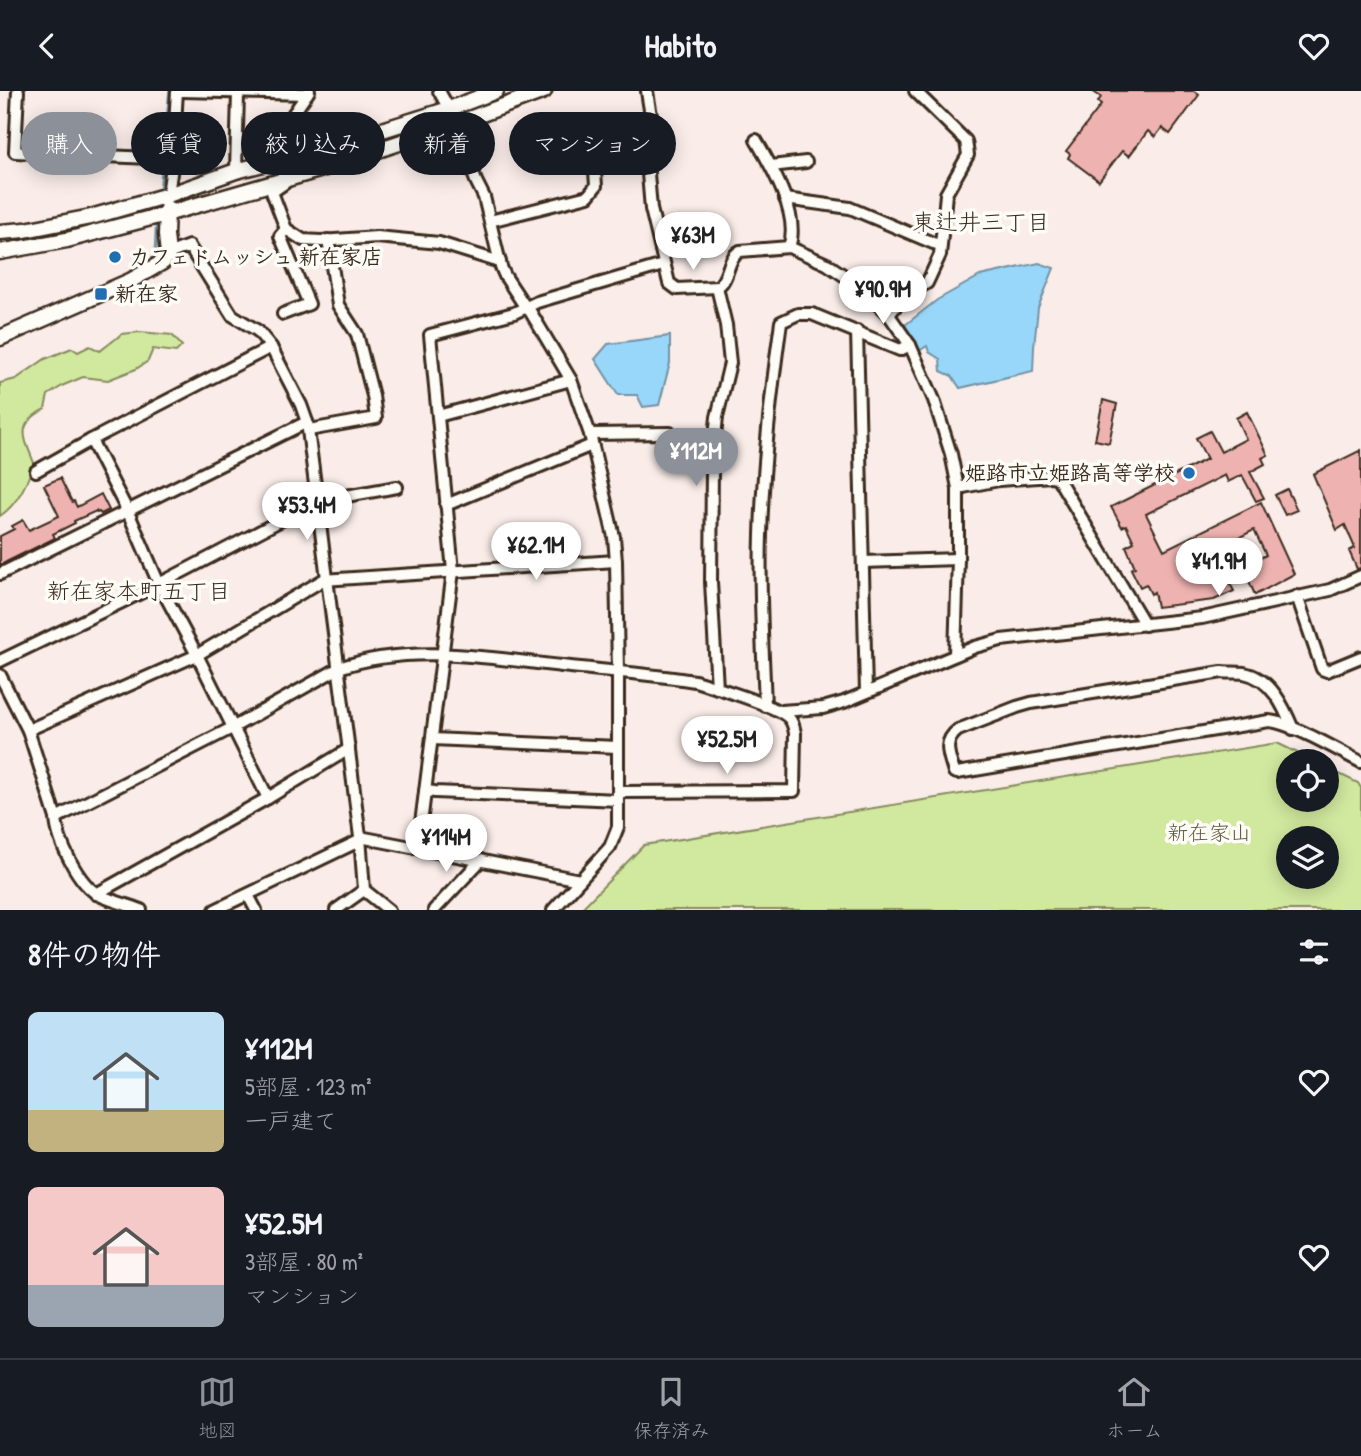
<!DOCTYPE html>
<html lang="ja">
<head>
<meta charset="utf-8">
<style>
	:root { --surface:#171b24; --page:#20242c; --text:#f1f3f6; --muted:#9ea1a6; --line:#363941; --accent:#8c9099 }
	body { margin:0; font-family:"Patrick Hand","Klee One",sans-serif; background:var(--page); color:var(--text); height:100vh; display:flex; flex-direction:column; font-size:26px; white-space:nowrap }
	* { box-sizing:border-box; margin:0 }
	p { font-size:23px; color:var(--muted) }
	.icon { flex:none; width:38px; height:38px; fill:none; stroke:currentColor; stroke-width:2; stroke-linecap:round; stroke-linejoin:round }
	.map { position:relative; height:819px; overflow:hidden }
	.sheet { display:flex; flex-direction:column; background:var(--surface); flex:1 }
	.sheet>* { flex:none }
	.guide { position:absolute; left:21px; top:21px; width:700px; height:63px; display:flex; gap:14px }
	.tools { position:absolute; left:1276px; top:658px; display:grid; gap:14px }
	.tools a { display:grid; place-items:center; width:63px; height:63px; border-radius:50%; background:var(--surface); box-shadow:0 4px 18px #0003; font-size:35px }
	.price { position:absolute; translate:-50% -60px; padding:0 16px; border-radius:24px; background:#fff; color:#222; font-size:23px; line-height:46px; filter:drop-shadow(0 2px 4px #0008) }
	.price::after { content:''; position:absolute; left:50%; top:42px; width:21px; height:16px; margin-left:-10px; background:inherit; clip-path:polygon(0 0,100% 0,50% 100%) }
	.price.active { background:var(--accent); color:#fff }
	ul { padding:0; list-style:none }
	li { display:flex; align-items:center; gap:21px; height:175px; padding:0 28px }
	li span { display:grid; place-items:center; flex:none; width:196px; height:140px; border-radius:10px; color:#555 }
	li>.icon { margin-inline-start:auto }
	span .icon { width:84px; height:84px; fill:#fffc; stroke-width:1 }
	li b { font-size:30px }
	h2 { display:flex; justify-content:space-between; align-items:center; height:84px; padding:0 28px; font-size:30px }
	.chip { padding:0 24px; border-radius:32px; background:var(--surface); box-shadow:0 4px 18px #0003; font-size:24px; line-height:63px }
	.chip.active { background:var(--accent); color:#fff }
	header { display:flex; justify-content:space-between; align-items:center; height:91px; padding:0 28px; background:var(--surface); font-size:32px; font-weight:700 }
	.dock { display:flex; justify-content:space-around; align-items:center; height:98px; border-top:2px solid var(--line); background:var(--surface); font-size:19px; color:var(--muted) }
	.dock a { display:grid; justify-items:center; gap:4px }
	.dock .active { color:var(--accent) }
	.map>svg:first-child { display:block }
	.green { fill:#d1e99f; stroke:#868a5e; stroke-width:2; fill-rule:evenodd }
	.water { fill:#98d7fa; stroke:#7392a2; stroke-width:2 }
	.lines { fill:none; stroke-linecap:round; stroke-linejoin:round }
	.stream { stroke:#7392a2; stroke-width:3.5 }
	.building { fill:#eeb3b0; stroke:#3b2a1e; stroke-width:2 }
	.street-casing { stroke:#3b2a1e; stroke-width:16 }
	.secondary-casing { stroke:#3b2a1e; stroke-width:19 }
	.street { stroke:#fdfcf7; stroke-width:10 }
	.secondary { stroke:#fdfcf7; stroke-width:14 }
	.poi-dot { fill:#1f6fb2; stroke:#fdfcf7; stroke-width:2.5 }
	.labels { text-anchor:middle; stroke-width:7; stroke-linejoin:round; paint-order:stroke }
	.poi-label { font-size:21px; font-weight:bold; fill:#3b2a1e; stroke:#fdfcf7; text-anchor:start }
	.park-label { font-size:21px; fill:#605a3e; stroke:#fdfcf7 }
	.neighbourhood-label { font-size:23px; fill:#3b2a1e; stroke:#fdfcf7 }
</style>
</head>
<body>
<header><svg class="icon" aria-label="back" viewBox="0 0 24 24"><path d="M15 5l-7 7 7 7"/></svg>Habito<svg class="icon" aria-label="heart" viewBox="0 0 24 24"><path d="M12 20l-8-8c-3-5 5-10 8-4 3-6 11-1 8 4z"/></svg></header>
<div class="map">
<svg width="1361" height="819" viewBox="0 0 1361 819">
	<rect width="100%" height="100%" fill="#faede9"/>
	<filter id="ink" filterUnits="userSpaceOnUse"><feTurbulence type="fractalNoise" baseFrequency=".0143" numOctaves="2"/><feDisplacementMap in="SourceGraphic" scale="14" xChannelSelector="R" yChannelSelector="G"/><feConvolveMatrix kernelMatrix="1 2 1 2 8 2 1 2 1" color-interpolation-filters="sRGB"/></filter>
	<g filter="url(#ink)">
		<g class="green">
			<path d="M140,241L172,244L182,255L176,261L153,258L148,270L136,278L108,289L83,286L64,294L48,304L45,318C15,334 24,346 34,372C27,392 18,413 0,425V292L16,288L45,268L72,257L78,261L90,255L100,260L122,243Z"/>
			<path d="M1277,652L1314,670H1288V709H1326L1327,677L1358,692L1361,697V819H580L644,754ZM1288,747H1326V786H1288Z"/>
		</g>
		<g class="water">
			<path d="M1039,172L1054,177L1038,217L1034,256L1033,280L960,297L952,285L941,280L940,268L929,261L927,255L919,260L905,234L937,209L980,185Z"/>
			<path d="M670,245V272L659,314L643,316L637,304H618L595,268L608,253Z"/>
		</g>
		<g class="lines">
			<g class="stream">
				<path d="M160,103L170,0"/>
				<path d="M155,168L157,128"/>
			</g>
		</g>
		<g class="building">
			<path d="M1092,0H1194L1199,4L1170,43L1162,37L1155,46L1148,40L1129,65L1122,60L1099,90L1068,67L1070,63L1066,60L1101,14L1098,11L1101,6Z"/>
			<path d="M1103,309L1117,313L1109,352L1095,349Z"/>
			<path d="M1247,321L1268,364L1262,367L1265,373L1250,381L1264,407L1256,410L1242,384L1228,391L1225,384L1146,423L1164,459L1261,411L1294,483L1255,504L1243,476L1266,464L1254,439L1211,460L1224,471L1216,490L1226,485L1234,500L1214,509L1157,516L1154,501L1151,503L1146,493L1140,496L1131,478L1135,476L1126,455L1134,451L1126,434L1122,436L1111,416L1207,368L1196,347L1210,340L1221,361L1246,348L1236,327Z"/>
			<path d="M1361,359V477L1357,478L1349,460L1355,457L1345,434L1337,439L1313,383Z"/>
			<path d="M60,387L72,411L74,410L77,416L101,403L109,419L101,423L99,421L97,422L96,420L74,430L75,432L53,443L55,447L0,474V445L14,438L12,435L23,429L29,439L59,425L44,394Z"/>
			<path d="M1287,398L1297,419L1285,424L1275,404Z"/>
		</g>
		<g class="lines">
			<defs>
				<g id="street">
					<path d="M18,0L15,61L173,68"/>
					<path d="M182,0L307,3"/>
					<path d="M439,0L449,18L476,90L484,106L501,176L505,185L526,217L530,220L571,289L590,343L614,446L616,470L618,581V736L610,756L553,819"/>
					<path d="M647,0C650,22 656,43 653,66L647,71L651,118L669,192L677,198L717,196C730,188 726,168 740,160L789,156L827,173L855,192L889,224L910,254L934,309L951,363L958,397V468L955,564"/>
					<path d="M756,49C771,75 801,125 789,156"/>
					<path d="M269,71L272,54L309,0"/>
					<path d="M771,75L806,71"/>
					<path d="M236,80L238,2"/>
					<path d="M285,92L272,101L286,138L303,149L321,150L377,146L439,152L500,171"/>
					<path d="M168,104L173,68L177,0"/>
					<path d="M785,108L850,117L933,152L941,154"/>
					<path d="M490,130L588,105L596,95L595,80L601,73L647,71"/>
					<path d="M168,163L189,155L232,224L258,240L271,256L301,314L307,331L360,746L364,799L389,819"/>
					<path d="M283,223L309,213L280,145L286,138"/>
					<path d="M889,224L902,207L927,192L940,164L946,103L968,64L966,50L915,0"/>
					<path d="M857,240L866,601"/>
					<path d="M438,325L571,289"/>
					<path d="M309,339L376,327L373,305L357,243L338,214L328,149"/>
					<path d="M590,343L670,342"/>
					<path d="M36,380L91,349"/>
					<path d="M958,397L999,389L1051,385L1057,386L1145,534"/>
					<path d="M446,414L592,354"/>
					<path d="M863,471L958,468"/>
					<path d="M0,483L307,331"/>
					<path d="M1297,505L1322,578L1327,580L1361,566"/>
					<path d="M0,570L159,493L318,410L397,396"/>
					<path d="M0,584L28,639L56,727C57,749 78,793 99,804C112,810 128,814 141,819"/>
					<path d="M717,597L711,491L712,377L717,326L730,272L726,234L717,196"/>
					<path d="M765,615C763,558 759,501 761,444C763,373 771,301 781,231L798,223H812L900,259L910,254"/>
					<path d="M781,620L823,617L844,611L975,556L1001,549L1202,527L1330,499L1361,485"/>
					<path d="M1293,638C1284,616 1271,587 1244,582C1237,581 1229,582 1222,581L1031,612L1017,616L958,639C942,651 949,664 954,681L957,682L1269,630C1292,632 1339,660 1361,671"/>
					<path d="M28,639L197,564L323,489L616,470"/>
					<path d="M432,648L618,656"/>
					<path d="M425,700L435,701L618,709"/>
					<path d="M268,707L197,564L159,493L128,421L91,349L271,256"/>
					<path d="M56,727L232,637L339,577C410,552 489,567 562,575C606,580 651,583 695,590C712,595 780,616 789,627C793,631 794,637 795,642L794,700L618,701"/>
					<path d="M360,746L580,789"/>
					<path d="M418,756L453,480L430,244L514,222L537,211L663,174"/>
					<path d="M96,803L268,707L349,658"/>
					<path d="M248,804L256,819"/>
					<path d="M215,819L359,750"/>
					<path d="M336,819L364,799"/>
					<path d="M434,819L481,769"/>
				</g>
				<g id="secondary">
					<path d="M0,141L25,139L91,126L168,104L236,80L328,56L449,18L496,0"/>
					<path d="M0,161L67,149L166,123L322,78L455,33L544,0"/>
					<path d="M0,247L130,190L163,171L168,163L166,144L167,117"/>
				</g>
			</defs>
			<use href="#street" class="street-casing"/>
			<use href="#secondary" class="secondary-casing"/>
			<use href="#street" class="street"/>
			<use href="#secondary" class="secondary"/>
		</g>
	</g>
	<g class="poi-dot">
		<circle cx="115" cy="166" r="7"/>
		<rect x="94" y="196" width="14" height="14" rx="3.5"/>
		<circle cx="1189" cy="382" r="7"/>
	</g>
	<g class="labels">
		<g class="poi-label">
			<text x="129" y="173">カフェドムッシュ 新在家店</text>
			<text x="115" y="210">新在家</text>
			<text x="1175" y="389" text-anchor="end">姫路市立姫路高等学校</text>
		</g>
		<g class="park-label">
			<text x="1209" y="749">新在家山</text>
		</g>
		<g class="neighbourhood-label">
			<text x="981" y="139">東辻井三丁目</text>
			<text x="139" y="508">新在家本町五丁目</text>
		</g>
	</g>
</svg>
<div class="tools">
<a><svg class="icon" aria-label="locate" viewBox="0 0 24 24"><circle cx="12" cy="12" r="6"/><path d="M12 2v4M12 18v4M2 12h4M18 12h4"/></svg></a>
<a><svg class="icon" aria-label="layers" viewBox="0 0 24 24"><path d="M12 4l9 5-9 5-9-5zM3 14l9 5 9-5"/></svg></a>
</div>
<b class="price" style="left:693px;top:181px">¥63M</b>
<b class="price" style="left:883px;top:235px">¥90.9M</b>
<b class="price active" style="left:696px;top:397px">¥112M</b>
<b class="price" style="left:307px;top:451px">¥53.4M</b>
<b class="price" style="left:536px;top:491px">¥62.1M</b>
<b class="price" style="left:1219px;top:507px">¥41.9M</b>
<b class="price" style="left:727px;top:685px">¥52.5M</b>
<b class="price" style="left:446px;top:783px">¥114M</b>
<div class="guide">
<a class="chip active">購入</a>
<a class="chip">賃貸</a>
<a class="chip">絞り込み</a>
<a class="chip">新着</a>
<a class="chip">マンション</a>
</div>
</div>
<section class="sheet">
<h2>8件の物件<svg class="icon" aria-label="filters" viewBox="0 0 24 24"><path d="M4 7h16M4 17h16"/><circle cx="9" cy="7" r="2"/><circle cx="15" cy="17" r="2"/></svg></h2>
<ul>
<li><span style="background:linear-gradient(#bfe0f5 70%,#c2b280 0)"><svg class="icon" aria-label="home" viewBox="0 0 24 24"><path d="M3 11l9-7 9 7M6 9v11h12V9"/></svg></span><div><b>¥112M</b><p>5部屋 · 123 m²</p><p>一戸建て</p></div><svg class="icon" aria-label="heart" viewBox="0 0 24 24"><path d="M12 20l-8-8c-3-5 5-10 8-4 3-6 11-1 8 4z"/></svg></li>
<li><span style="background:linear-gradient(#f6c9c9 70%,#9aa5b1 0)"><svg class="icon" aria-label="home" viewBox="0 0 24 24"><path d="M3 11l9-7 9 7M6 9v11h12V9"/></svg></span><div><b>¥52.5M</b><p>3部屋 · 80 m²</p><p>マンション</p></div><svg class="icon" aria-label="heart" viewBox="0 0 24 24"><path d="M12 20l-8-8c-3-5 5-10 8-4 3-6 11-1 8 4z"/></svg></li>
</ul>
</section>
<nav class="dock">
<a class="active"><svg class="icon" aria-label="map" viewBox="0 0 24 24"><path d="M3 6l6-2 6 2 6-2v14l-6 2-6-2-6 2zM9 4v14M15 6v14"/></svg>地図</a>
<a><svg class="icon" aria-label="saved" viewBox="0 0 24 24"><path d="M7 4h10v16l-5-4-5 4z"/></svg>保存済み</a>
<a><svg class="icon" aria-label="home" viewBox="0 0 24 24"><path d="M3 11l9-7 9 7M6 9v11h12V9"/></svg>ホーム</a>
</nav>
</body>
</html>
